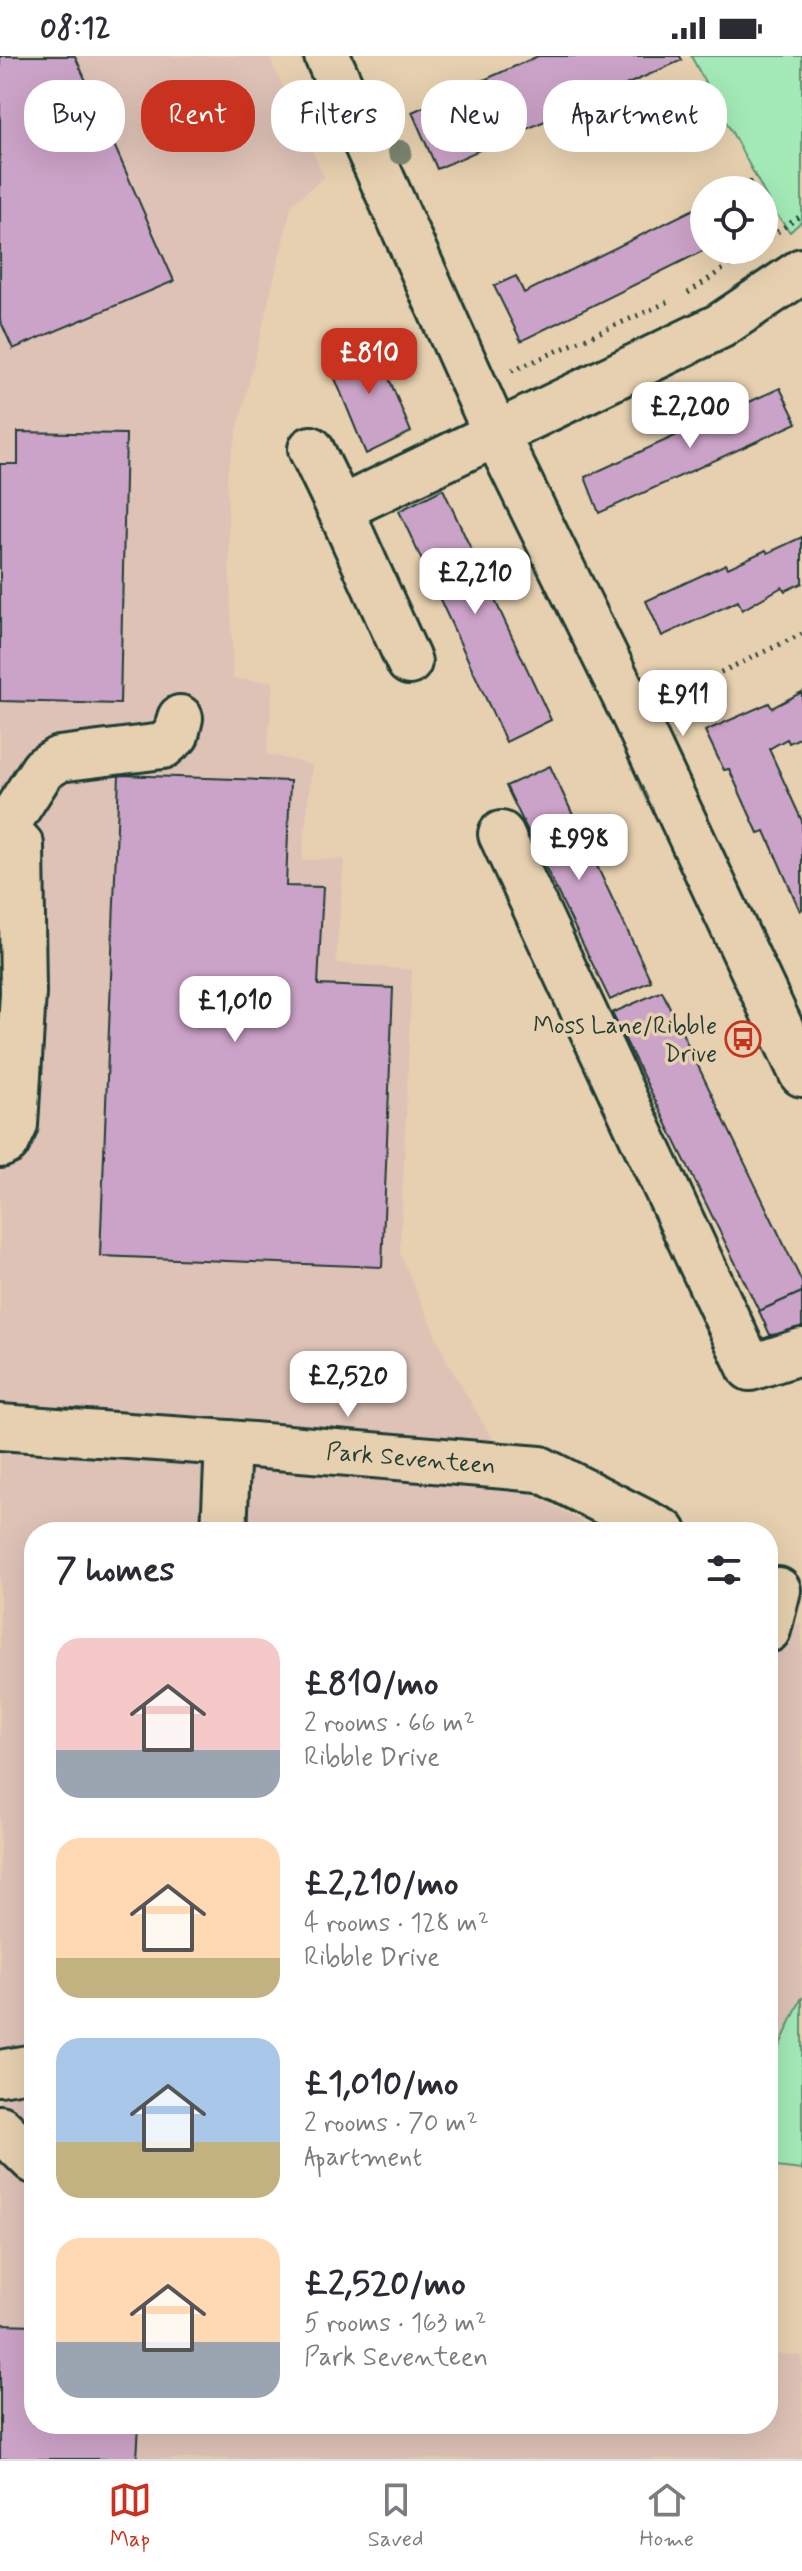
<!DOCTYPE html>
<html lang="en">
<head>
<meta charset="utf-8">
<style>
	:root { --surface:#fff; --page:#f7f7f7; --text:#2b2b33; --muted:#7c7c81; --line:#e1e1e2; --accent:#c8321e }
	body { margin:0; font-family:Mynerve,sans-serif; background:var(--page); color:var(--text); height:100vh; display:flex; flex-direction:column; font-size:30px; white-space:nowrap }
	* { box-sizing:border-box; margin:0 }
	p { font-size:26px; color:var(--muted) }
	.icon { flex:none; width:44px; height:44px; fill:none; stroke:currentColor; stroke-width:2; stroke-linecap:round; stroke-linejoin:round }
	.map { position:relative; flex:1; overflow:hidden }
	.drawer { position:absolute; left:24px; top:1466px; width:754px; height:912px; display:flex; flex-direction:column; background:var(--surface); border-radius:32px; box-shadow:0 8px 32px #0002 }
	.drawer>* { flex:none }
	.guide { position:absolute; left:24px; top:24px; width:754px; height:72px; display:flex; gap:16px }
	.fabs { position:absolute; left:690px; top:120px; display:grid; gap:16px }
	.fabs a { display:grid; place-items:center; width:88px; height:88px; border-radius:50%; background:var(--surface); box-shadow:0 8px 32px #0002; font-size:40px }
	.price { position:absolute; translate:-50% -68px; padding:0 18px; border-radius:16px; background:#fff; color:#222; font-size:26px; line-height:52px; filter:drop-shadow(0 2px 4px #0008) }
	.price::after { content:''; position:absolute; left:50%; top:48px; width:24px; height:18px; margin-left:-12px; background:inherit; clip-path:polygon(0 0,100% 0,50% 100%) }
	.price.selected { background:var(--accent); color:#fff }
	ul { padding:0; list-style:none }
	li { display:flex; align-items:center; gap:24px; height:200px; padding:0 32px }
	li span { display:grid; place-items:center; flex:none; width:224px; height:160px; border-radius:24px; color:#555 }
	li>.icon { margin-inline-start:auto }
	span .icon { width:96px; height:96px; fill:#fffc; stroke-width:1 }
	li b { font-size:34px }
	h2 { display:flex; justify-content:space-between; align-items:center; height:96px; padding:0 32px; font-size:34px }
	.tag { padding:0 28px; border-radius:32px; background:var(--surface); box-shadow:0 8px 32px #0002; font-size:28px; line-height:72px }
	.tag.selected { background:var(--accent); color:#fff }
	.status { display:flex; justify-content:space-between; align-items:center; height:56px; padding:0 40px; background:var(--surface); direction:ltr }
	.status svg { height:22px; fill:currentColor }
	.tab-bar { display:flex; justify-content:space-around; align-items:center; height:112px; border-top:2px solid var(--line); background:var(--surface); font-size:22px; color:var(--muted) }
	.tab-bar a { display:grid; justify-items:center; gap:4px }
	.tab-bar .selected { color:var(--accent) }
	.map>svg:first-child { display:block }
	.built { fill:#dec2b6 }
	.green { fill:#a3eab7; stroke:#619476; stroke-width:2 }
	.building { fill:#cca3c8; stroke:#1f3d34; stroke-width:2 }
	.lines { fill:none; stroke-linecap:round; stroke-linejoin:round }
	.minor-casing { stroke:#1f3d34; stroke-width:50 }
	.path { stroke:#1f3d34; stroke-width:5; stroke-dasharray:2 6; stroke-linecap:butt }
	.minor { stroke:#e6d0af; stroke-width:44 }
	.tree { fill:#7c846f }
	.labels { text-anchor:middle; stroke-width:7; stroke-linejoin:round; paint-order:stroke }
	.poi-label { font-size:24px; fill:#1f3d34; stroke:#e6d0af; text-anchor:end }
	.street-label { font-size:24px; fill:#1f3d34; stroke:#e6d0af }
</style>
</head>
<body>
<div class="status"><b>08:12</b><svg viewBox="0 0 49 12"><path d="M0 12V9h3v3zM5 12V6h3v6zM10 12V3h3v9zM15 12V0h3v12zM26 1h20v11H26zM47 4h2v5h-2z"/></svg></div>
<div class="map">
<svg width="802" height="2403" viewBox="0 0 802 2403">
	<rect width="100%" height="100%" fill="#e6d0af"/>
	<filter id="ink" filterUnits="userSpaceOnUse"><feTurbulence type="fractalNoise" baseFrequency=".0125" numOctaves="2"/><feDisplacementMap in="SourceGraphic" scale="16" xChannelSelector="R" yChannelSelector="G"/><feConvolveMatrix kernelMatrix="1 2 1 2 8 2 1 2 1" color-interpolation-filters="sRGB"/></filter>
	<g filter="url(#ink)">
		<g class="built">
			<path d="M0,0H269L324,121L292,148L227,417L233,623L273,626L267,698L312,709L302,804L344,803L336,907L412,914L400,1198L447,1305L520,1431L599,1476H34V2368H768V2297L802,2300V2403H0Z"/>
			<path d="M768,1558L802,1569V1941L768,2015Z"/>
		</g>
		<g class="green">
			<path d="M691,0H802V165L790,176L774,155Z"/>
			<path d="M802,1941V2114L768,2110V2015Z"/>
		</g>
		<g class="building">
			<path d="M0,0H75L174,225L13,293L0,264Z"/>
			<path d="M538,0H680L682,4L437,113L412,56Z"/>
			<path d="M750,125L754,134H731Z"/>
			<path d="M704,148L705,194L521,285L494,230L516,220L524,237Z"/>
			<path d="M373,283L411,376L366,398L327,303Z"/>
			<path d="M780,332L797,367L599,457L585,421Z"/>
			<path d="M18,376L126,378L120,648L0,645V408H18Z"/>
			<path d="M443,433L551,664L506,686L399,455Z"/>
			<path d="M802,481V527L785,535L782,531L742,554L738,545L662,580L646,545L726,508L728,512L766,494L768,497Z"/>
			<path d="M802,636V681L789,687L787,683L769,693L802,765V853L800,855L765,775L758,777L729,713L724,714L705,675L769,647L772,652Z"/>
			<path d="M550,710L651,925L610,944L506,730Z"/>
			<path d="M119,719L290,725L286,830L323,831L318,929L393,932L382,1211L100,1200Z"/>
			<path d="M662,935L802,1226V1236L759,1255L612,957Z"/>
			<path d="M802,1236V1276L770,1279L759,1255Z"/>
			<path d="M0,2268L34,2269V2368H139L137,2403H0Z"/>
		</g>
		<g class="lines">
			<defs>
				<g id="minor">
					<path d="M327,0L496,378L633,657L802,1018"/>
					<path d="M311,393L340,453L720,270L802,215"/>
					<path d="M340,453L409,606"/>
					<path d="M0,767L21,789L23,937L15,1069L7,1086L0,1089"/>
					<path d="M6,771L43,713L59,703L163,690L176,679L180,662"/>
					<path d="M501,778L750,1312L802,1295"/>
					<path d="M0,1371L228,1387L540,1413L664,1476"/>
					<path d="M224,1476L228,1387"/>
					<path d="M768,1574L778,1534"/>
					<path d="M0,2017L34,2011"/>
					<path d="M0,2072L34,2105"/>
				</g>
			</defs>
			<use href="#minor" class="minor-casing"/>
			<g class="path">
				<path d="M764,185L802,159"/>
				<path d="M688,237L751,194"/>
				<path d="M512,315L668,246"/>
				<path d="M670,640L802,578"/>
			</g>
			<use href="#minor" class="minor"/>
		</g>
		<circle class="tree" cx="400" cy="96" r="12"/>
	</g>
	<defs>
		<symbol id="bus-ring" viewBox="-11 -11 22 22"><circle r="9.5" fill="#e6d0af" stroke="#c8321e" stroke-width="1.5"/><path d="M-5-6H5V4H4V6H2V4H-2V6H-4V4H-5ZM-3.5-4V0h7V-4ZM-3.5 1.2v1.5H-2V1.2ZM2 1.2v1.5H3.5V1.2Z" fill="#c8321e"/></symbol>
	</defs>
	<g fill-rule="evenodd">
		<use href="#bus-ring" x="723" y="963" width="40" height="40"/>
	</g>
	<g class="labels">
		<g class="poi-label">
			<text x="717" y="977">Moss Lane/Ribble<tspan x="717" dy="28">Drive</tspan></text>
		</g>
		<g class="street-label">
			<text transform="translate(411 1402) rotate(5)" y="8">Park Seventeen</text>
		</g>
	</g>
</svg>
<div class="fabs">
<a><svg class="icon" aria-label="locate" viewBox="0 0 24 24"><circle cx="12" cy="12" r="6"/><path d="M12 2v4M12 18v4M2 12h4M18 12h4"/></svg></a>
</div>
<b class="price selected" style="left:369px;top:340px">£810</b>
<b class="price" style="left:690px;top:394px">£2,200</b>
<b class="price" style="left:475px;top:560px">£2,210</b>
<b class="price" style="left:683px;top:682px">£911</b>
<b class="price" style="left:579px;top:826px">£998</b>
<b class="price" style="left:235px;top:988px">£1,010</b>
<b class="price" style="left:348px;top:1363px">£2,520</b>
<div class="guide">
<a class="tag">Buy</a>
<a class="tag selected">Rent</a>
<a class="tag">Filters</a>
<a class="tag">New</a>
<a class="tag">Apartment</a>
</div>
<section class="drawer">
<h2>7 homes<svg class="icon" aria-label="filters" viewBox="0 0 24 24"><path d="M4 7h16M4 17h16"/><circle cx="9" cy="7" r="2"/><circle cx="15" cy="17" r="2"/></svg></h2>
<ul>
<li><span style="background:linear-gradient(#f6c9c9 70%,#9aa5b1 0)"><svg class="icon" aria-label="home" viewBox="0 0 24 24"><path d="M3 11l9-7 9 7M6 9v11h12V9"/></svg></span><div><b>£810/mo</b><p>2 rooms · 66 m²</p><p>Ribble Drive</p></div></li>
<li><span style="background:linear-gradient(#ffd9b3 75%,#c2b280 0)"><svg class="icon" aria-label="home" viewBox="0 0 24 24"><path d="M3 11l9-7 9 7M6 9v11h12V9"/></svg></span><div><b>£2,210/mo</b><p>4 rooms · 128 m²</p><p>Ribble Drive</p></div></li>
<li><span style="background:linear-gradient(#a9c7e8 65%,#c2b280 0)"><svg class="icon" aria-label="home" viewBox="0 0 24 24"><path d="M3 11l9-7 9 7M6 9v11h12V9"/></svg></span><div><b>£1,010/mo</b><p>2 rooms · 70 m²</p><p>Apartment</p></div></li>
<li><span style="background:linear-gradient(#ffd9b3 65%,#9aa5b1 0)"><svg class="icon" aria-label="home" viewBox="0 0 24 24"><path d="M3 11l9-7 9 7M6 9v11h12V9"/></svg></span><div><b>£2,520/mo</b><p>5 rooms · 163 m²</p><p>Park Seventeen</p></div></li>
</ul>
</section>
</div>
<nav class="tab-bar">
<a class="selected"><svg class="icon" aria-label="map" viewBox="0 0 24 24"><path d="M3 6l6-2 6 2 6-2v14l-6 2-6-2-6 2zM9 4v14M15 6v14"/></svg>Map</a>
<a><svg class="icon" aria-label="saved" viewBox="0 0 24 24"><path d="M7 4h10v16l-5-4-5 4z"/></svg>Saved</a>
<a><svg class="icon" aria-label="home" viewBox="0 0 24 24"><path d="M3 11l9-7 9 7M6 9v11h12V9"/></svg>Home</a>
</nav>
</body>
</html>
